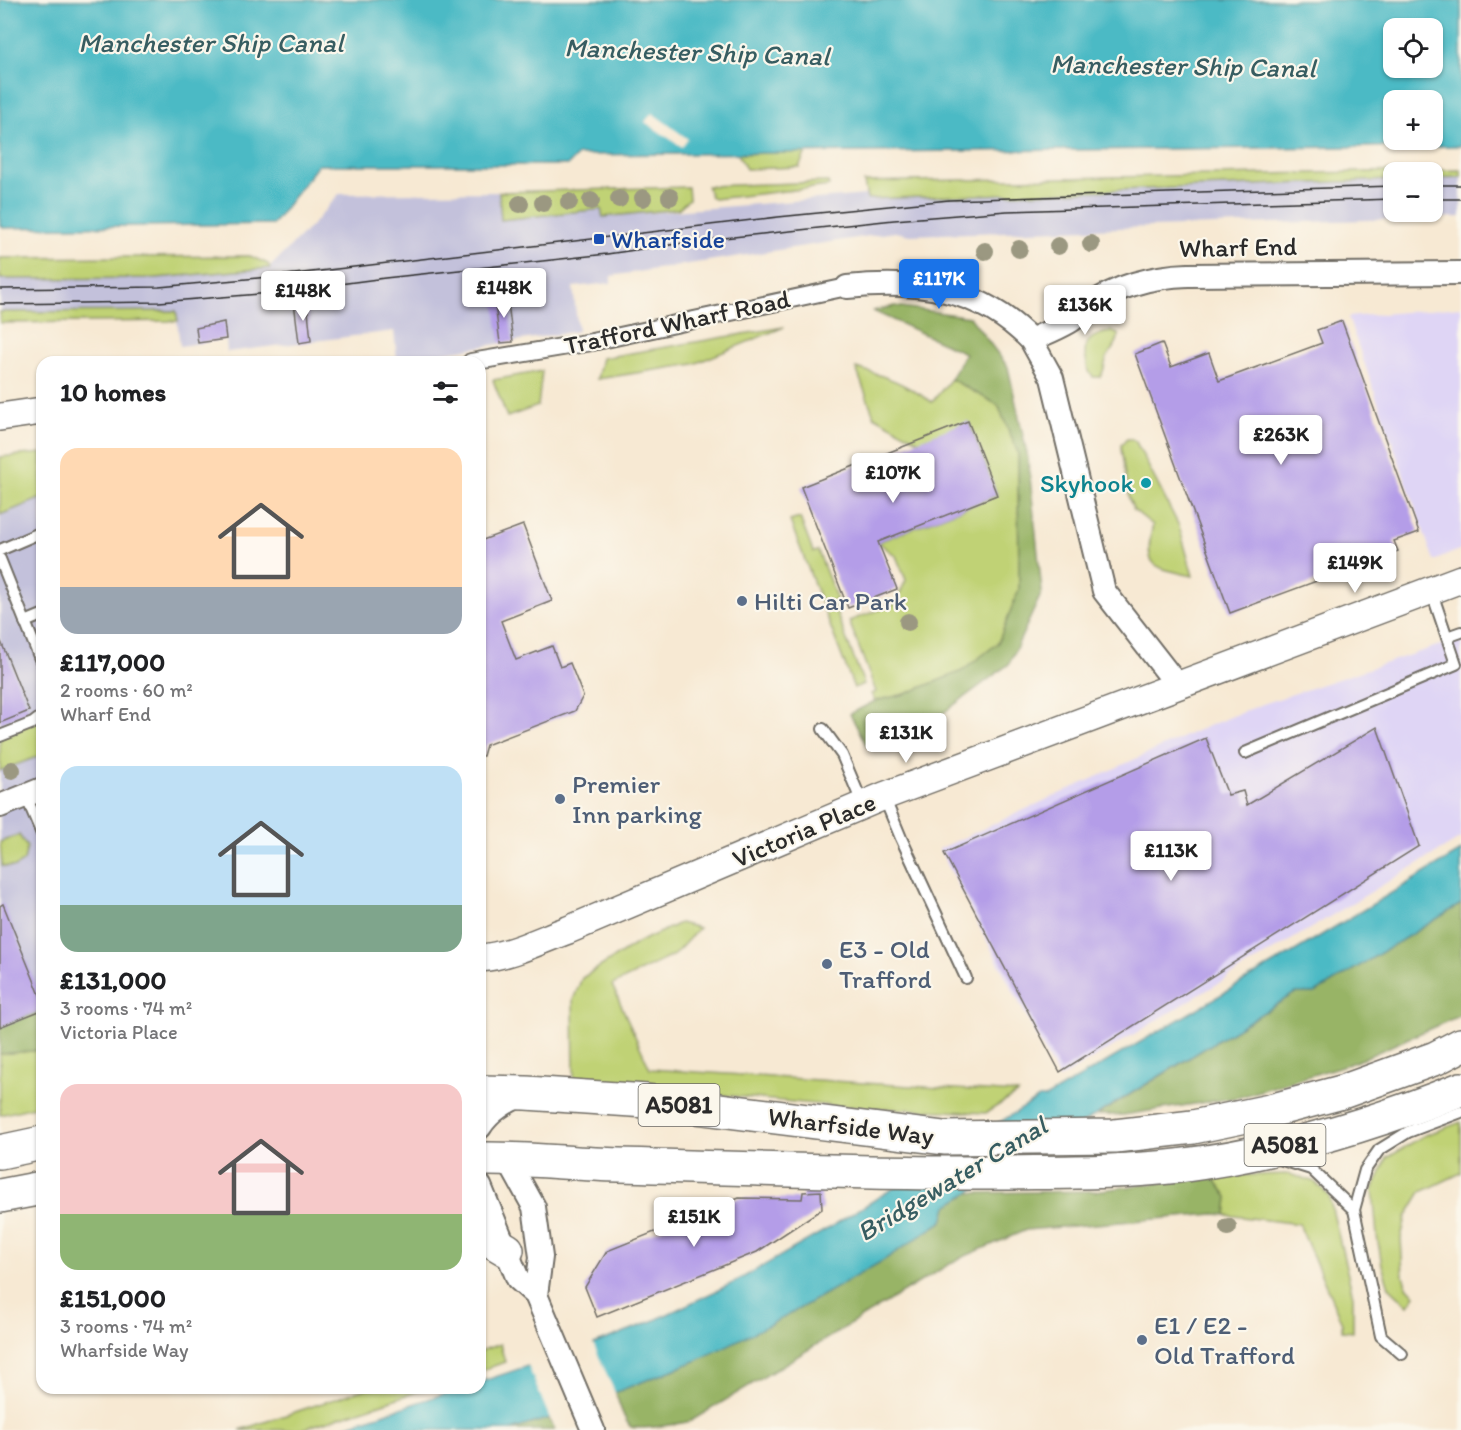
<!DOCTYPE html>
<html lang="en">
<head>
<meta charset="utf-8">
<style>
	:root { --surface:#fff; --page:#f2f2f2; --text:#202124; --muted:#757577; --accent:#1a73e8 }
	body { margin:0; font-family:Itim,sans-serif; background:var(--page); color:var(--text); height:100vh; display:flex; flex-direction:column; font-size:22px; white-space:nowrap }
	* { box-sizing:border-box; margin:0 }
	p { font-size:20px; color:var(--muted) }
	.icon { flex:none; width:33px; height:33px; fill:none; stroke:currentColor; stroke-width:2; stroke-linecap:round; stroke-linejoin:round }
	.map { position:relative; flex:1; overflow:hidden }
	.panel { position:absolute; left:36px; top:356px; width:450px; height:1038px; display:flex; flex-direction:column; background:var(--surface); border-radius:18px; box-shadow:0 2px 4px #0004 }
	.panel>* { flex:none }
	.tools { position:absolute; left:1383px; top:18px; display:grid; gap:12px }
	.tools a { display:grid; place-items:center; width:60px; height:60px; border-radius:12px; background:var(--surface); box-shadow:0 2px 4px #0004; font-size:30px }
	.price { position:absolute; translate:-50% -51px; padding:0 14px; border-radius:6px; background:#fff; color:#222; font-size:20px; line-height:39px; filter:drop-shadow(0 2px 3px #0008) }
	.price::after { content:''; position:absolute; left:50%; top:36px; width:18px; height:14px; margin-left:-9px; background:inherit; clip-path:polygon(0 0,100% 0,50% 100%) }
	.price.active { background:var(--accent); color:#fff }
	ul { padding:0; list-style:none }
	li { display:grid; align-content:center; gap:12px; height:318px; padding:0 24px }
	li span { display:grid; place-items:center; height:186px; border-radius:18px; color:#555 }
	li>.icon { margin-inline-start:auto }
	span .icon { width:108px; height:108px; fill:#fffc; stroke-width:1 }
	li b { font-size:26px }
	h2 { display:flex; justify-content:space-between; align-items:center; height:72px; padding:0 24px; font-size:26px }
	.map>svg:first-child { display:block }
	.built { fill:#dfd5f5 }
	.industrial { fill:#c3c1db }
	.green { fill:#c0d275; stroke:#767e50; stroke-width:1.5 }
	.forest { fill:#98b466; stroke:#627048; stroke-width:1.5 }
	.water { fill:#4cbac5; stroke:#3c7278; stroke-width:1.5; fill-rule:evenodd }
	.pier { fill:#f7e9d3 }
	.building { fill:#b49de8 }
	.lines { fill:none; stroke-linecap:round; stroke-linejoin:round }
	.service-casing { stroke:#726e66; stroke-width:14 }
	.pedestrian-casing { stroke:#726e66; stroke-width:20 }
	.minor-casing { stroke:#726e66; stroke-width:26 }
	.tertiary-casing { stroke:#726e66; stroke-width:30 }
	.trunk-casing { stroke:#726e66; stroke-width:36 }
	.service { stroke:#fff; stroke-width:10 }
	.pedestrian { stroke:#fff; stroke-width:16 }
	.minor { stroke:#fff; stroke-width:22 }
	.tertiary { stroke:#fff; stroke-width:27 }
	.trunk { stroke:#fff; stroke-width:33 }
	.tram { stroke:#2b2b2b; stroke-width:1.5 }
	.tree { fill:#9b9881 }
	.transit-dot { fill:#1a4fb4; stroke:#fbf7ec; stroke-width:2 }
	.culture-dot { fill:#0f9aa8; stroke:#fbf7ec; stroke-width:2 }
	.service-dot { fill:#5c6f8a; stroke:#fbf7ec; stroke-width:2 }
	.labels { text-anchor:middle; stroke-width:4.5; stroke-linejoin:round; paint-order:stroke }
	.shield { fill:#fbf7ec; stroke:#696865; stroke-width:1.5 }
	.shield-label { font-size:24px; font-weight:bold; fill:#2b2b2b }
	.transit-label { font-size:26px; fill:#164399; stroke:#fbf7ec; text-anchor:start }
	.street-label { font-size:26px; fill:#2b2b2b; stroke:#fbf7ec }
	.culture-label { font-size:26px; fill:#0d838f; stroke:#fbf7ec; text-anchor:end }
	.service-label { font-size:26px; fill:#4e5e75; stroke:#fbf7ec; text-anchor:start }
	.water-label { font-size:27px; font-style:italic; fill:#375d61; stroke:#fbf7ec }
</style>
</head>
<body>
<div class="map">
<svg width="1461" height="1430" viewBox="0 0 1461 1430">
	<rect width="100%" height="100%" fill="#fbf7ec"/>
	<filter id="ink" filterUnits="userSpaceOnUse"><feTurbulence type="fractalNoise" baseFrequency=".0167" numOctaves="2"/><feDisplacementMap in="SourceGraphic" scale="12" xChannelSelector="R" yChannelSelector="G"/><feConvolveMatrix kernelMatrix="1 2 1 2 8 2 1 2 1" color-interpolation-filters="sRGB"/></filter>
	<filter id="wash" filterUnits="userSpaceOnUse"><feTurbulence type="fractalNoise" baseFrequency=".008" numOctaves="4" result="noise"/><feDisplacementMap in="SourceGraphic" scale="24" xChannelSelector="R" yChannelSelector="G"/><feGaussianBlur stdDeviation="1.35" result="paint"/><feColorMatrix in="noise" values="0 0 0 0 0 0 0 0 0 0 0 0 0 0 0 0 0 1.4 0 .05"/><feComposite in="paint" operator="in"/></filter>
	<g filter="url(#wash)">
		<rect width="100%" height="100%" fill="#f7e9d3"/>
		<g class="built">
			<path d="M1461,307V549L1434,561L1348,317Z"/>
			<path d="M1461,638V838L1059,1079L939,849L1203,728L1263,704Z"/>
		</g>
		<g class="industrial">
			<path d="M1461,177V217L910,235L895,232L611,276V283L573,287L578,331L397,360L394,331L227,352L226,339L180,346L176,311L0,312V279L156,278L269,268L314,223L339,194L499,192L502,220L602,209L603,217L866,195L867,199L1393,180L1394,212H1432L1433,178Z"/>
			<path d="M42,462V1050L0,1054V468Z"/>
		</g>
		<g class="green">
			<path d="M806,152L799,167L746,169L738,154Z"/>
			<path d="M1461,170V177L1433,178L1432,172H1394L1393,180L867,199L864,182Z"/>
			<path d="M828,182L829,186L714,199L711,197L707,186Z"/>
			<path d="M688,187L689,199L678,209L603,217L601,209L501,220L499,192Z"/>
			<path d="M250,256L268,264L270,268L156,278L0,279V258Z"/>
			<path d="M176,311L178,321L0,323V312Z"/>
			<path d="M784,327L694,364L597,379L602,358Z"/>
			<path d="M1111,331L1118,334C1119,344 1111,349 1107,357C1104,364 1105,371 1100,377H1093C1088,372 1087,366 1086,359C1081,339 1095,335 1111,331Z"/>
			<path d="M856,368C889,377 903,383 932,402L951,379L998,405L1018,453L1019,589L998,643L962,672L905,694L875,701L871,694L876,692L849,621L895,604L906,580L896,556L878,542L997,495L969,422L919,441L874,416Z"/>
			<path d="M542,371L538,406L507,417L493,380Z"/>
			<path d="M1127,439H1132L1136,442L1179,526L1193,576C1155,567 1142,570 1153,525L1134,510L1129,499L1121,449V445Z"/>
			<path d="M42,453V498L0,515V457Z"/>
			<path d="M800,518L813,552L818,551L837,600L832,602L864,684L854,688L790,521Z"/>
			<path d="M42,719V755L0,771V736Z"/>
			<path d="M19,835L27,847L24,861L15,867L2,866L0,842Z"/>
			<path d="M680,923L699,928L674,955L612,985L650,1069L1018,1093L986,1113L835,1106L574,1081L573,1000L582,978L639,942Z"/>
			<path d="M42,1050V1105L0,1115V1054Z"/>
			<path d="M1461,1122V1173L1421,1192L1406,1217L1401,1238L1403,1276L1406,1285L1415,1295L1408,1305L1389,1287L1382,1265L1377,1236L1373,1190L1387,1158L1423,1136Z"/>
			<path d="M1289,1174L1315,1182L1329,1196L1353,1296V1332L1342,1331V1323L1299,1224L1226,1215L1228,1197L1212,1176Z"/>
			<path d="M500,1344L505,1362L480,1371V1351Z"/>
			<path d="M368,1388H429L300,1430H240Z"/>
		</g>
		<g class="forest">
			<path d="M895,306L970,317L1008,367L1028,458L1042,592L1009,664L943,713L906,731L867,746L850,714L875,701L905,694L962,671L998,643L1019,589L1018,453L998,405L951,379L965,353L873,311Z"/>
			<path d="M1461,904V1015L1355,1062L1240,1097L1123,1115H1097L1295,993H1315Z"/>
			<path d="M42,1010V1050L0,1054V1027Z"/>
			<path d="M1212,1176L1228,1197L1226,1215L1214,1214L1026,1230L956,1260L691,1421C679,1424 641,1430 631,1427C623,1420 619,1402 615,1392C643,1381 673,1371 700,1358C784,1319 865,1272 943,1221L947,1206L969,1193L1095,1191Z"/>
			<path d="M549,1418L555,1430H511Z"/>
		</g>
		<g class="water">
			<path d="M0,0H1461V146L578,155L568,165H318L273,224L3,228L0,225ZM1394,28H1432V68H1394ZM1394,100H1432V140H1394Z"/>
			<path d="M1461,851V904L1315,993H1295L947,1206L943,1221L884,1260L783,1318L698,1360L550,1418L511,1430H333L462,1388H480V1382L594,1344L653,1321L735,1282L829,1228L1039,1098H1045L1275,963Z"/>
		</g>
		<g class="pier">
			<path d="M652,113L688,139L682,147L645,122Z"/>
			<path d="M592,1341L616,1395L551,1421L527,1363Z"/>
		</g>
		<g id="blocks">
			<g class="building">
				<path d="M507,295L513,342L500,343L494,297Z"/>
				<path d="M307,301L311,341L299,343L294,302Z"/>
				<path d="M1342,321L1419,532L1394,541L1398,551L1230,613L1135,354L1162,343L1171,367L1209,353L1219,381L1322,343L1317,330Z"/>
				<path d="M224,322L226,339L198,343L196,328Z"/>
				<path d="M968,421L997,495L878,542L897,589L848,608L801,487Z"/>
				<path d="M523,525L552,601L501,621L516,660L552,646L560,667L570,663L583,696L575,711L486,745L483,756H480V541Z"/>
				<path d="M0,639L29,711L0,723Z"/>
				<path d="M1377,727L1419,846L1060,1072L944,853L1206,738L1228,795L1243,791L1247,805Z"/>
				<path d="M3,904L42,1000V1010L0,1027V906Z"/>
				<path d="M821,1191L822,1209L757,1252L597,1317L585,1287L607,1251L739,1198L802,1199L803,1192Z"/>
			</g>
		</g>
	</g>
	<g filter="url(#ink)">
		<use href="#blocks" fill-opacity="0" stroke="#726e66" stroke-width="1.5"/>
		<g class="lines">
			<defs>
				<g id="service">
					<path d="M0,550L42,532"/>
					<path d="M0,559L42,664"/>
					<path d="M25,622L42,615"/>
					<path d="M1447,637L1461,632"/>
					<path d="M823,729L842,755L863,805"/>
					<path d="M0,736L33,723L42,716"/>
					<path d="M1245,753L1456,664L1431,590"/>
					<path d="M26,796L42,834"/>
					<path d="M884,797L901,838L966,978"/>
					<path d="M1276,1158L1311,1169L1354,1210"/>
					<path d="M1402,1354L1381,1336L1354,1210L1365,1170L1379,1150L1408,1132L1461,1112"/>
				</g>
				<path id="pedestrian" d="M471,362L592,342L847,287"/>
				<g id="minor">
					<path d="M847,287C918,280 979,287 1031,340"/>
					<path d="M1178,686L1104,591L1052,378L1031,340C1044,334 1057,329 1069,322C1076,318 1081,312 1087,307C1116,286 1153,276 1188,275L1461,273"/>
					<path d="M0,806L42,789"/>
					<path d="M480,1127C490,1111 506,1102 523,1094"/>
					<path d="M513,1169L534,1207L541,1257L536,1295"/>
					<path d="M480,1186L518,1279L536,1295L593,1430"/>
				</g>
				<g id="tertiary">
					<path d="M0,417L42,411"/>
					<path d="M480,958C510,956 540,940 568,930L884,796L1461,579"/>
				</g>
				<g id="trunk">
					<path d="M480,1092L526,1093L647,1101L944,1138L1115,1136L1193,1127L1270,1111L1342,1092L1436,1058L1461,1045"/>
					<path d="M0,1152L42,1143"/>
					<path d="M480,1159C527,1158 573,1164 619,1165C746,1168 872,1174 998,1173C1058,1172 1118,1173 1178,1166C1275,1154 1371,1125 1461,1089"/>
					<path d="M0,1196L42,1188"/>
					<path d="M480,1234L507,1250"/>
				</g>
			</defs>
			<use href="#service" class="service-casing"/>
			<use href="#pedestrian" class="pedestrian-casing"/>
			<use href="#minor" class="minor-casing"/>
			<use href="#tertiary" class="tertiary-casing"/>
			<use href="#trunk" class="trunk-casing"/>
			<use href="#service" class="service"/>
			<use href="#pedestrian" class="pedestrian"/>
			<use href="#minor" class="minor"/>
			<use href="#tertiary" class="tertiary"/>
			<use href="#trunk" class="trunk"/>
			<g class="tram">
				<path d="M1432,185H1461"/>
				<path d="M1432,199H1461"/>
				<path d="M0,289L159,287L269,277L778,217L949,200L1394,186"/>
				<path d="M0,304L159,302L271,293L385,278L607,254L705,240L894,220L1007,211L1394,199"/>
			</g>
		</g>
		<g class="tree">
			<circle cx="670" cy="197" r="9"/>
			<circle cx="643" cy="198" r="9"/>
			<circle cx="619" cy="199" r="9"/>
			<circle cx="591" cy="201" r="9"/>
			<circle cx="569" cy="202" r="9"/>
			<circle cx="543" cy="203" r="9"/>
			<circle cx="520" cy="204" r="9"/>
			<circle cx="1091" cy="244" r="9"/>
			<circle cx="1058" cy="246" r="9"/>
			<circle cx="1019" cy="249" r="9"/>
			<circle cx="985" cy="251" r="9"/>
			<circle cx="908" cy="622" r="9"/>
			<circle cx="12" cy="770" r="9"/>
			<circle cx="1228" cy="1227" r="9"/>
		</g>
	</g>
	<rect class="transit-dot" x="593" y="233" width="12" height="12" rx="3"/>
	<circle class="culture-dot" cx="1146" cy="483" r="6"/>
	<g class="service-dot">
		<circle cx="742" cy="601" r="6"/>
		<circle cx="560" cy="799" r="6"/>
		<circle cx="827" cy="964" r="6"/>
		<circle cx="1142" cy="1340" r="6"/>
	</g>
	<g class="labels">
		<g class="shield">
			<rect x="638.5" y="1084" width="81" height="42" rx="4.5"/>
			<rect x="1244.5" y="1124" width="81" height="42" rx="4.5"/>
		</g>
		<g class="shield-label">
			<text x="679" y="1113">A5081</text>
			<text x="1285" y="1153">A5081</text>
		</g>
		<g class="transit-label">
			<text x="611" y="248">Wharfside</text>
		</g>
		<g class="street-label">
			<text transform="translate(1238 247) rotate(-1)" y="9">Wharf End</text>
			<text transform="translate(677 322) rotate(-12)" y="9">Trafford Wharf Road</text>
			<text transform="translate(804 830) rotate(-23)" y="9">Victoria Place</text>
			<text transform="translate(851 1126) rotate(7)" y="9">Wharfside Way</text>
		</g>
		<g class="culture-label">
			<text x="1134" y="492">Skyhook</text>
		</g>
		<g class="service-label">
			<text x="754" y="610">Hilti Car Park</text>
			<text x="572" y="793">Premier<tspan x="572" dy="30">Inn parking</tspan></text>
			<text x="839" y="958">E3 - Old<tspan x="839" dy="30">Trafford</tspan></text>
			<text x="1154" y="1334">E1 / E2 -<tspan x="1154" dy="30">Old Trafford</tspan></text>
		</g>
		<g class="water-label">
			<text x="211" y="52">Manchester Ship Canal</text>
			<text transform="translate(697 52) rotate(2)" y="9">Manchester Ship Canal</text>
			<text transform="translate(1183 66) rotate(1)" y="9">Manchester Ship Canal</text>
			<text transform="translate(952 1179) rotate(-31)" y="9">Bridgewater Canal</text>
		</g>
	</g>
</svg>
<div class="tools">
<a><svg class="icon" aria-label="locate" viewBox="0 0 24 24"><circle cx="12" cy="12" r="6"/><path d="M12 2v4M12 18v4M2 12h4M18 12h4"/></svg></a>
<a>+</a>
<a>−</a>
</div>
<b class="price active" style="left:939px;top:310px">£117K</b>
<b class="price" style="left:504px;top:319px">£148K</b>
<b class="price" style="left:303px;top:322px">£148K</b>
<b class="price" style="left:1085px;top:336px">£136K</b>
<b class="price" style="left:1281px;top:466px">£263K</b>
<b class="price" style="left:893px;top:504px">£107K</b>
<b class="price" style="left:1355px;top:594px">£149K</b>
<b class="price" style="left:906px;top:764px">£131K</b>
<b class="price" style="left:1171px;top:882px">£113K</b>
<b class="price" style="left:694px;top:1248px">£151K</b>
<section class="panel">
<h2>10 homes<svg class="icon" aria-label="filters" viewBox="0 0 24 24"><path d="M4 7h16M4 17h16"/><circle cx="9" cy="7" r="2"/><circle cx="15" cy="17" r="2"/></svg></h2>
<ul>
<li><span style="background:linear-gradient(#ffd9b3 75%,#9aa5b1 0)"><svg class="icon" aria-label="home" viewBox="0 0 24 24"><path d="M3 11l9-7 9 7M6 9v11h12V9"/></svg></span><div><b>£117,000</b><p>2 rooms · 60 m²</p><p>Wharf End</p></div></li>
<li><span style="background:linear-gradient(#bfe0f5 75%,#7fa58c 0)"><svg class="icon" aria-label="home" viewBox="0 0 24 24"><path d="M3 11l9-7 9 7M6 9v11h12V9"/></svg></span><div><b>£131,000</b><p>3 rooms · 74 m²</p><p>Victoria Place</p></div></li>
<li><span style="background:linear-gradient(#f6c9c9 70%,#8fb573 0)"><svg class="icon" aria-label="home" viewBox="0 0 24 24"><path d="M3 11l9-7 9 7M6 9v11h12V9"/></svg></span><div><b>£151,000</b><p>3 rooms · 74 m²</p><p>Wharfside Way</p></div></li>
</ul>
</section>
</div>
</body>
</html>
